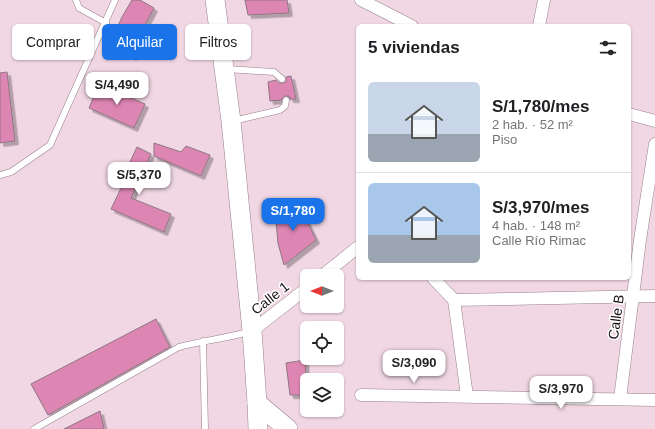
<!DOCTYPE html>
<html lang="es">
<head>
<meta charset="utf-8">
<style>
	:root { --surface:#fff; --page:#f6f6f6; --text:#202124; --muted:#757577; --line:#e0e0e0; --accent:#1a73e8 }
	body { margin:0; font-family:Arial,sans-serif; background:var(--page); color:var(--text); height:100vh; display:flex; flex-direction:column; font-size:15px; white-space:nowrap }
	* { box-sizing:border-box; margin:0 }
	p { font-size:13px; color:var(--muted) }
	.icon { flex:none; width:22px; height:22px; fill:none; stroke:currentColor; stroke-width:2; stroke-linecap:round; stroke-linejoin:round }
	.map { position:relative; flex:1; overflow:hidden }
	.drawer { position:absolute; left:356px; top:24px; width:275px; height:256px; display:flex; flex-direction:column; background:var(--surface); border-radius:6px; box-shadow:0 1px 3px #0004 }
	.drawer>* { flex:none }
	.banner { position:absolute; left:12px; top:24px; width:284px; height:36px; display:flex; gap:8px }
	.needle { width:26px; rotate:270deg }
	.fabs { position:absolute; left:300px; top:269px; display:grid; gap:8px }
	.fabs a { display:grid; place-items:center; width:44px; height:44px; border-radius:6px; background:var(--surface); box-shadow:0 1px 3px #0004; font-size:20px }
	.price { position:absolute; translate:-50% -34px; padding:0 9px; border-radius:8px; background:#fff; color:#222; font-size:13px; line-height:26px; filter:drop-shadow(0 1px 2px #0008) }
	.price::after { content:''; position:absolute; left:50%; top:24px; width:12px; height:9px; margin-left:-6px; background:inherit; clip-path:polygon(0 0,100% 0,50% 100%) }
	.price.selected { background:var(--accent); color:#fff }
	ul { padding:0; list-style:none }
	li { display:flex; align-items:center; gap:12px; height:100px; padding:0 12px }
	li+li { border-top:1px solid var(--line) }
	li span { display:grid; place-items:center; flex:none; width:112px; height:80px; border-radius:6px; color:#555 }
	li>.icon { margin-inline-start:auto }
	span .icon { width:48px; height:48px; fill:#fffc; stroke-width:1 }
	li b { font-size:17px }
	h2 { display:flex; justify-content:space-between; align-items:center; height:48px; padding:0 12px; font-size:17px }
	.pill { padding:0 14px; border-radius:6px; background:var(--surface); box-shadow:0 1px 3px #0004; font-size:14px; line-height:36px }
	.pill.selected { background:var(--accent); color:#fff }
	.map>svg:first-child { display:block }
	.building { fill:#dd85b3; stroke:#8d7681; filter:url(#shadow) }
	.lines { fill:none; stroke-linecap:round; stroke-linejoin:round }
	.service-casing { stroke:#967f8a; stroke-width:7 }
	.minor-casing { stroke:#967f8a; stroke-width:13 }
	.primary-casing { stroke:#967f8a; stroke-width:20 }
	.service { stroke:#fff; stroke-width:6 }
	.minor { stroke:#fff; stroke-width:12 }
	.primary { stroke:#fff; stroke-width:19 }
	.labels { text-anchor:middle; stroke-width:3; stroke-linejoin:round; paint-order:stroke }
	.street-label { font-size:14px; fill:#191014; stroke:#fff }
</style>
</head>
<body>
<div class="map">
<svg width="655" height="429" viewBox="0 0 655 429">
	<defs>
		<filter id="shadow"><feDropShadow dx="3.5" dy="3.5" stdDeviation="0" flood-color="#0004"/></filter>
	</defs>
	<rect width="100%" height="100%" fill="#f1d7e4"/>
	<g class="building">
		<path d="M132,0H140L154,8L139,36L142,37L133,57L109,46L122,17Z"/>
		<path d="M245,0H287L289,13L248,15Z"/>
		<path d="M7,72L15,141L0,143V73Z"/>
		<path d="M291,76L296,99H290L289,96H285L281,100L270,101L268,82L276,80L279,83H283L286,82V77Z"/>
		<path d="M99,84L145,104L134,128L89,108Z"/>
		<path d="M154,143L181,152L186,146L210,155L201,176L154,156Z"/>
		<path d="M137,147L151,154L131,198L171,214L164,232L111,209L124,182L121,181Z"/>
		<path d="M319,208L305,217L316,240L284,265L278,243L275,210Z"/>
		<path d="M156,319L170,347L48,415L31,384Z"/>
		<path d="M305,360L307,395H290L286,363Z"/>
		<path d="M100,411L104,429H64Z"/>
	</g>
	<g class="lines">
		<defs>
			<g id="service">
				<path d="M76,0L79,8L106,23"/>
				<path d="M226,69L274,72L282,79"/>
				<path d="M233,121L280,110L285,106L286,100"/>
				<path d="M0,175L11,172L50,145L115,0"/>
				<path d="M203,341L205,429"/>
				<path d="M34,429L179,347C202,341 226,338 249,332"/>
			</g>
			<g id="minor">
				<path d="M361,0L412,26"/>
				<path d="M539,26L544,0"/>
				<path d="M629,114L655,121"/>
				<path d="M322,276L358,247"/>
				<path d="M433,278L454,300"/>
				<path d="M454,300L655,296"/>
				<path d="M454,300L467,396"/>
				<path d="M252,331L307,288"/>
				<path d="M361,395L655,400"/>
				<path d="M620,399L640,240L655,144"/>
			</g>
			<g id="primary">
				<path d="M215,0L231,121L252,331L257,403L258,429"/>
				<path d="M257,403L288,429"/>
			</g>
		</defs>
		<use href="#service" class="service-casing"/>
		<use href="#minor" class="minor-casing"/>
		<use href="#primary" class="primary-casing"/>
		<use href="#service" class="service"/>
		<use href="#minor" class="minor"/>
		<use href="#primary" class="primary"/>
	</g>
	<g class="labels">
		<g class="street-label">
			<text transform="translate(270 298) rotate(-38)" y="5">Calle 1</text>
			<text transform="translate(616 317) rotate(-82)" y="5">Calle B</text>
		</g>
	</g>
</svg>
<div class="fabs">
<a><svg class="needle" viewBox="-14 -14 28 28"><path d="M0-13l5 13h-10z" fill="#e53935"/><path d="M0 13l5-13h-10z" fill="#757577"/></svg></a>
<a><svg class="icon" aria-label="locate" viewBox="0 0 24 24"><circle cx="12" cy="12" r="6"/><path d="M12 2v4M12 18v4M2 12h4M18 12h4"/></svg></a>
<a><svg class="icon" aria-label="layers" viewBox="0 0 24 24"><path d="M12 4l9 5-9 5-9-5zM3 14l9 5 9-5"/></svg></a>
</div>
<b class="price" style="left:117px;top:106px">S/4,490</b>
<b class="price" style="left:139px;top:196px">S/5,370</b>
<b class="price selected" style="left:293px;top:232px">S/1,780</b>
<b class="price" style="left:414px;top:384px">S/3,090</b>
<b class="price" style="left:561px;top:410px">S/3,970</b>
<div class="banner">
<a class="pill">Comprar</a>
<a class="pill selected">Alquilar</a>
<a class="pill">Filtros</a>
</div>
<section class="drawer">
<h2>5 viviendas<svg class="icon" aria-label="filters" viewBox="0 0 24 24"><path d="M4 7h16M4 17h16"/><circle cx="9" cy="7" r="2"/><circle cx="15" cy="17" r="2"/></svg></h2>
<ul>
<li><span style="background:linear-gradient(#c9d6e8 65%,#9aa5b1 0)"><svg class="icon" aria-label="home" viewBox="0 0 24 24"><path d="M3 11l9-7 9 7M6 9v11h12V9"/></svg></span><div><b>S/1,780/mes</b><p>2 hab. · 52 m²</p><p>Piso</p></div></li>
<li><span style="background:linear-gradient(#a9c7e8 65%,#9aa5b1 0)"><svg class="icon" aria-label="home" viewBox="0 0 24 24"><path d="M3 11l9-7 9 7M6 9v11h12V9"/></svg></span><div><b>S/3,970/mes</b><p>4 hab. · 148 m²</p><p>Calle Río Rimac</p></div></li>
</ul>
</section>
</div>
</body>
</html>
